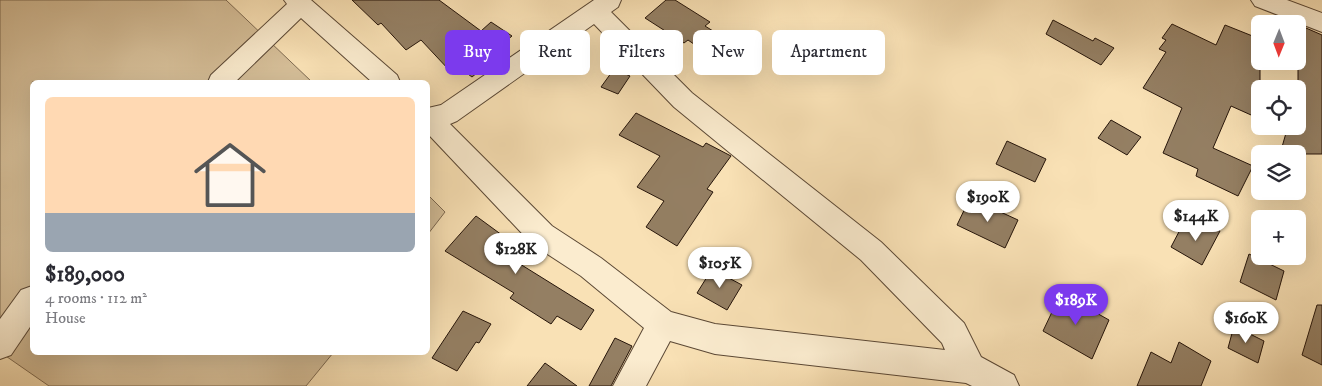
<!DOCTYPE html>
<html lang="en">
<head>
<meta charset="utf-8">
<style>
	:root { --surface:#fff; --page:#f2f2f3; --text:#2b2b33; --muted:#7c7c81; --accent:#7c3aed }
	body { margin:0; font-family:"IM FELL DW Pica",serif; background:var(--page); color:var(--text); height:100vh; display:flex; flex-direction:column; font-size:19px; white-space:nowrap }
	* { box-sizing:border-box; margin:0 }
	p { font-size:16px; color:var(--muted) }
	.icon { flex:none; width:28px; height:28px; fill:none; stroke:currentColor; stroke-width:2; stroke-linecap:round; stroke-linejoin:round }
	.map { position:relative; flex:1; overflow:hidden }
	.details { position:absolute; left:30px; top:80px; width:400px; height:275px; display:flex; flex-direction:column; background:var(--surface); border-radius:8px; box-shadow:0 5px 20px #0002 }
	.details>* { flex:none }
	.top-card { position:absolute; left:445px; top:30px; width:475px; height:45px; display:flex; gap:10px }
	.needle { width:32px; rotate:181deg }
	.tools { position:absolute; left:1251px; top:15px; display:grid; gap:10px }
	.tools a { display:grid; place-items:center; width:55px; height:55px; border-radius:8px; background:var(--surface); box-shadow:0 5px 20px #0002; font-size:25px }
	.price { position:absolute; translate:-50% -42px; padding:0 11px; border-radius:18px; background:#fff; color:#222; font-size:16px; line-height:32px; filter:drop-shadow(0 1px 2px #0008) }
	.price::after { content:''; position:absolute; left:50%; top:30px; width:15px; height:11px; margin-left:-8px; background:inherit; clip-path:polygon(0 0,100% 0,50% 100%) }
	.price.on { background:var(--accent); color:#fff }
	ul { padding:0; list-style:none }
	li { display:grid; align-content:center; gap:10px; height:265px; padding:0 15px }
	li span { display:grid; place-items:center; height:155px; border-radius:8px; color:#555 }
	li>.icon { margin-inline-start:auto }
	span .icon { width:90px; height:90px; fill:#fffc; stroke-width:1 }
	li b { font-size:21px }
	.tag { padding:0 18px; border-radius:8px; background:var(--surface); box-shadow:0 5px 20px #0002; font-size:18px; line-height:45px }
	.tag.on { background:var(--accent); color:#fff }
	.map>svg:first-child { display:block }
	.green { fill:#d5be98; stroke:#7e6a51 }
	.building { fill:#947f63; stroke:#26150a }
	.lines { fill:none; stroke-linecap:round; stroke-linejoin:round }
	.minor-casing { stroke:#5b4835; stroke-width:2 }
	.minor { fill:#fbeccf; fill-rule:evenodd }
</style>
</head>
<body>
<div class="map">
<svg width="1322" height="386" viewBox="0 0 1322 386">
	<rect width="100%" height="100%" fill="#f9e1b5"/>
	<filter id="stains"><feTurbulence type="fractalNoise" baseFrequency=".004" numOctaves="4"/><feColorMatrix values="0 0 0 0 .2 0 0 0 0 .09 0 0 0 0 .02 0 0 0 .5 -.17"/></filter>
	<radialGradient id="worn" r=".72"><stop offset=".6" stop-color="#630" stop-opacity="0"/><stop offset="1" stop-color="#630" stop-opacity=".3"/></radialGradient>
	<g class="green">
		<path d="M0,0H226L312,82H32V352L333,353L306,386H49L0,352Z"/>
		<path d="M428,195L445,212L428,234Z"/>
	</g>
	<g class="building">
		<path d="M352,0H439L481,31L491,22L512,36L489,55L494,59L472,77L457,66L450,71L421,40L406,50L381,23L378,25Z"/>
		<path d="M666,0H675L710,22L705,26L721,36L704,51L688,40L684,43L645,18Z"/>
		<path d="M1053,20L1093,41L1095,38L1114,48L1101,65L1046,34Z"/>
		<path d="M1172,24L1216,45L1225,25L1260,39V119L1231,106L1213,148L1253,166L1238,196L1196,176L1198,169L1163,153L1182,108L1143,88L1166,52L1159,49L1166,40L1162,38Z"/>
		<path d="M1306,28L1322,35V154H1280L1288,126H1298V50Z"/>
		<path d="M614,69L630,76L618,94L601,87Z"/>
		<path d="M636,113L703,147L706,143L731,156L707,189L713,192L677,246L646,227L664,201L637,187L660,156L619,135Z"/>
		<path d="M1111,120L1141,137L1127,155L1098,138Z"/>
		<path d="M1007,141L1046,159L1035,182L996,164Z"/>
		<path d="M970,198L1018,220L1005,248L957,225Z"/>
		<path d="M476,216L521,249L512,259L594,310L581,330L557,316L551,324L510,298L514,293L445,251Z"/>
		<path d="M1199,220L1220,231L1202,265L1171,247L1182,226L1193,232Z"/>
		<path d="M1249,254L1284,271L1276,300L1240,282Z"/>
		<path d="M712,269L742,285L727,310L697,293Z"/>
		<path d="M1061,293L1109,320L1092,359L1043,331Z"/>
		<path d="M1317,305H1322V365L1302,355Z"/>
		<path d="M463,311L491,324L479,343L476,342L457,371L432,358Z"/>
		<path d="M1234,326L1264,341L1258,363L1228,348Z"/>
		<path d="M615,338L632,346L611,386H589Z"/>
		<path d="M1179,342L1211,361L1201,386H1137L1151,352L1171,363Z"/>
		<path d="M545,363L577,386H527Z"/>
	</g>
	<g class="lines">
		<defs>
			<g id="minor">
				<path d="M284,0H311L397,75L400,82H372L301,18L235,82H208L211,75L287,4Z"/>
				<path d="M594,0H621L618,7L611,12L692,93L881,242L964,323L981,357L1014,375L1019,386H972L966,383L715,354L670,341L646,386H613L644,328L581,276L532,244L428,134V108L441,105ZM594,24L674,107L861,260L942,343L945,350L715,324L671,312L601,258L552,226L450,124L457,121Z"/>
				<path d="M1251,0H1287L1322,13V32L1255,6Z"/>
				<path d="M32,286V324L11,355L0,359V319L21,290Z"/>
			</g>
		</defs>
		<use href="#minor" class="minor-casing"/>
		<use href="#minor" class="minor"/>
	</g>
	<rect width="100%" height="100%" filter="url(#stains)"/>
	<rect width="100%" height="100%" fill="url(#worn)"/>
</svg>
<div class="tools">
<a><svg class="needle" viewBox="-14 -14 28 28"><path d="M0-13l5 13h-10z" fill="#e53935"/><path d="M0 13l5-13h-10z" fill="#7c7c81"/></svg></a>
<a><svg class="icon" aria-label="locate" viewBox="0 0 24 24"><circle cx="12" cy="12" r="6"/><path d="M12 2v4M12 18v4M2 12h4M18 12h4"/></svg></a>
<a><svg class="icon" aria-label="layers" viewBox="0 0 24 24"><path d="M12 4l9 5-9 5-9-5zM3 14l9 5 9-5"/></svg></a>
<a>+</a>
</div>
<b class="price" style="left:988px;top:223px">$190K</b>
<b class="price" style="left:1196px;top:242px">$144K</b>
<b class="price" style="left:516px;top:275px">$128K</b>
<b class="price" style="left:720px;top:289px">$105K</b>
<b class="price on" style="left:1076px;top:326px">$189K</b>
<b class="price" style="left:1246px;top:344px">$160K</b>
<div class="top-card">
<a class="tag on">Buy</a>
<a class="tag">Rent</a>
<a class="tag">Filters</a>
<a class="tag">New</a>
<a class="tag">Apartment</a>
</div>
<section class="details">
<ul>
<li><span style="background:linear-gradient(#ffd9b3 75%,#9aa5b1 0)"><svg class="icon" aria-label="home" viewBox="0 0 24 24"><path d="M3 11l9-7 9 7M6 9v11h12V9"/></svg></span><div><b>$189,000</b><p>4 rooms · 112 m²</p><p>House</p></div></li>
</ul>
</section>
</div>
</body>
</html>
